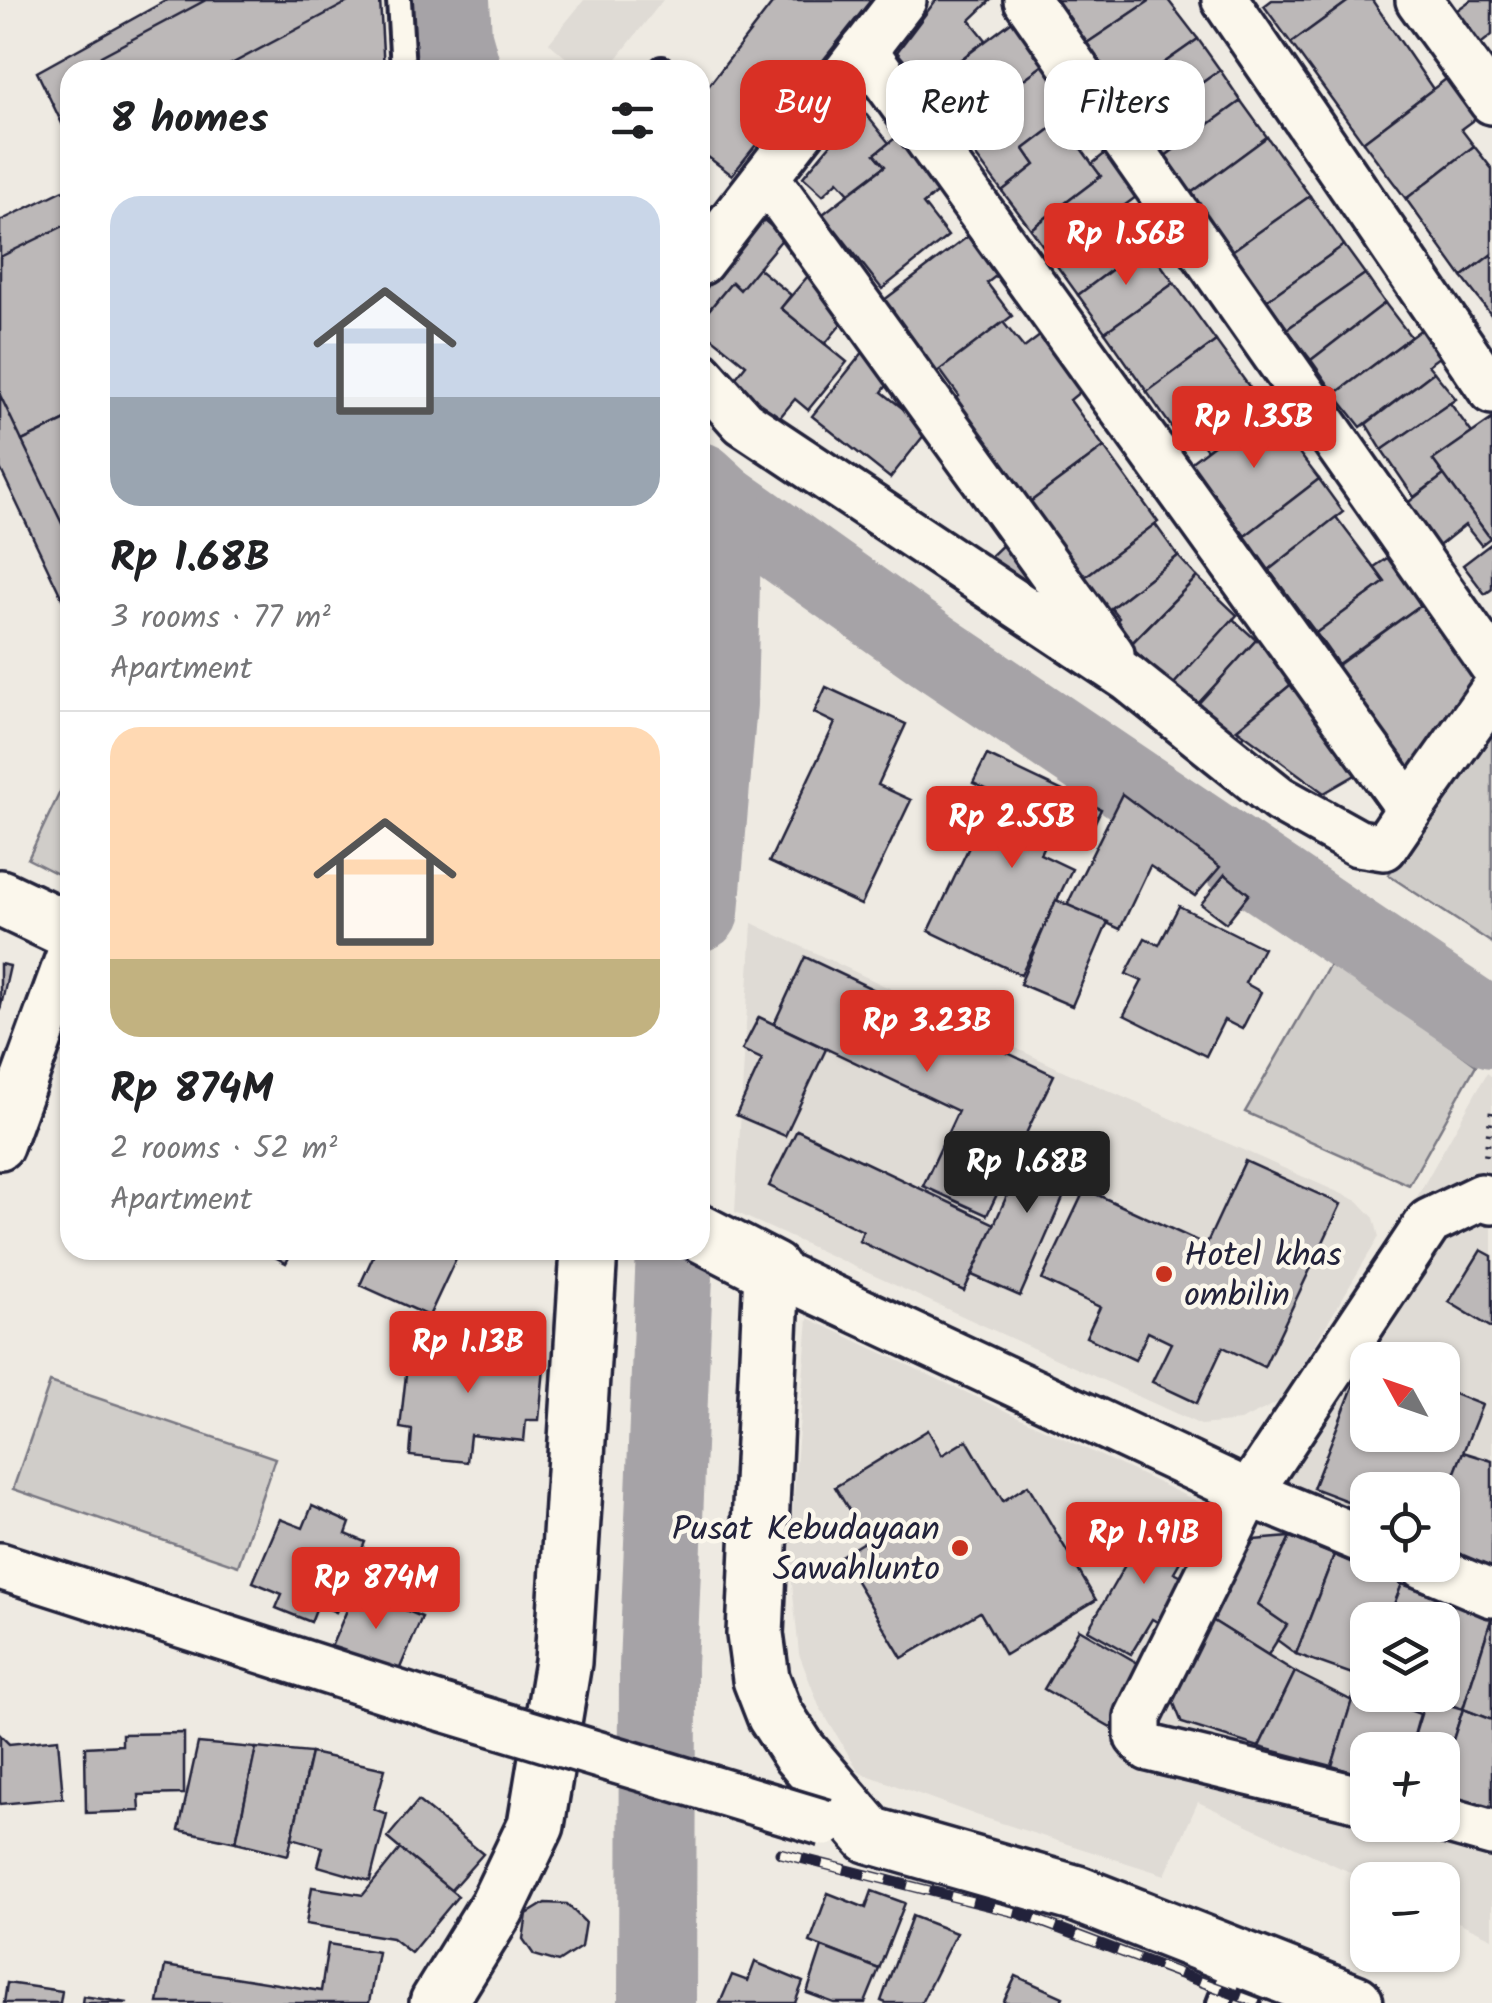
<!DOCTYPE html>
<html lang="en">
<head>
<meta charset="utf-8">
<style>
	:root { --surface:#fff; --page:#f6f6f6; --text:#202124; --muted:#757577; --line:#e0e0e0; --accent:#d93025 }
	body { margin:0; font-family:Kalam,sans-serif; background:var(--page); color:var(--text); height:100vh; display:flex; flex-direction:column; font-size:38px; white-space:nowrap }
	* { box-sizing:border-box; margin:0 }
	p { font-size:32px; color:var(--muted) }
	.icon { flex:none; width:55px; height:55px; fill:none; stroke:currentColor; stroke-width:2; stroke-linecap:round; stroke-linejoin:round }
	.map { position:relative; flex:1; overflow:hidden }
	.side { position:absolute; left:60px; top:60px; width:650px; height:1200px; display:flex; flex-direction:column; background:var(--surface); border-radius:30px; box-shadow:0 2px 8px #0004 }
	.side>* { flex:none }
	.banner { position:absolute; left:740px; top:60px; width:600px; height:90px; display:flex; gap:20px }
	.needle { width:65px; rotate:310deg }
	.tools { position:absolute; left:1350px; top:1342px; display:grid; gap:20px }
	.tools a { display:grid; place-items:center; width:110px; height:110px; border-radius:20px; background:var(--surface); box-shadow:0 2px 8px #0004; font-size:50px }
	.price { position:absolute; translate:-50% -85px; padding:0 22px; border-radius:10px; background:var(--accent); color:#fff; font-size:32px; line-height:65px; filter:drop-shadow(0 2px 5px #0008) }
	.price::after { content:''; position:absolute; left:50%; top:60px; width:30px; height:22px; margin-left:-15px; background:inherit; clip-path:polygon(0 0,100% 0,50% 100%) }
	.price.active { background:#222; color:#fff }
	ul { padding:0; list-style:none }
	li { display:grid; align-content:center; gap:20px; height:530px; padding:0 50px }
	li+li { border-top:2px solid var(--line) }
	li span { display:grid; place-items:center; height:310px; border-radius:30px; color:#555 }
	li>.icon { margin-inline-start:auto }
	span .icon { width:180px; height:180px; fill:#fffc; stroke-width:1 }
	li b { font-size:42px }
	h2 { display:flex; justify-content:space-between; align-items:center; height:120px; padding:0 50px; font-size:42px }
	.tag { padding:0 35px; border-radius:30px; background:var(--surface); box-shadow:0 2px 8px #0004; font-size:35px; line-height:90px }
	.tag.active { background:var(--accent); color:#fff }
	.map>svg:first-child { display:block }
	.built { fill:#dfdbd5; fill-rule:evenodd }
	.green { fill:#d0cdc9; stroke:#797882; stroke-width:2.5 }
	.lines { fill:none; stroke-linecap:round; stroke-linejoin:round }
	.river { stroke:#a6a3a7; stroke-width:78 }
	.building { fill:#bcb8b8; stroke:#22223b; stroke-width:2.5 }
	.lane-casing { stroke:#22223b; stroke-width:30 }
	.street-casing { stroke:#22223b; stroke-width:52 }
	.secondary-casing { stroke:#22223b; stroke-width:62 }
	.path { stroke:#22223b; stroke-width:6; stroke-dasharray:2.5 8; stroke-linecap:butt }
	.lane { stroke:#fbf7ec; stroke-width:22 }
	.street { stroke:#fbf7ec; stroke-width:45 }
	.secondary { stroke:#fbf7ec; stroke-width:55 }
	.rail-casing { stroke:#22223b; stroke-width:11 }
	.rail { stroke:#fbf7ec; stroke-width:8; stroke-dasharray:22; stroke-linecap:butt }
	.street-bridge-casing { stroke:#22223b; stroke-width:52; stroke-linecap:butt }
	.street-bridge { stroke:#fbf7ec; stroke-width:45 }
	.poi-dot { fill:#c8321e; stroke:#fbf7ec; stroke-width:4 }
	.labels { text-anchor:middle; stroke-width:9; stroke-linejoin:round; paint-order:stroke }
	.poi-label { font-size:35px; fill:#22223b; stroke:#fbf7ec; text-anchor:start }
</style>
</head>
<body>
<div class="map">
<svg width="1492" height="2003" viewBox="0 0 1492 2003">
	<rect width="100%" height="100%" fill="#eeeae2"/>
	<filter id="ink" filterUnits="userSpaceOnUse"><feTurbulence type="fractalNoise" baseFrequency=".01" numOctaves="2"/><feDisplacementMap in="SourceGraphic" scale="20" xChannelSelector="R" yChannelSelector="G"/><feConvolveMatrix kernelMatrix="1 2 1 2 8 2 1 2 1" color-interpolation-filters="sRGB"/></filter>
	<g filter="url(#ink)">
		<g class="built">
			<path d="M584,0H663L608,70H580L549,43Z"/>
			<path d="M752,923L1062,1070L1358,1201L1374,1218L1379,1237L1281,1401L1240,1421L1201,1425L735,1212Z"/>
			<path d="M1487,1073L1492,1077V1938L1443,1915L1442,1880H1367L1198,1802L1165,1875L976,1815L859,1772L819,1706L799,1654L789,1553L808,1318L1235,1519ZM1368,1360H1442V1435H1368ZM1368,1490H1442V1565H1368ZM1368,1620H1442V1695H1368ZM1368,1750H1442V1825H1368Z"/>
		</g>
		<g class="green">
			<path d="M1492,728V943L1388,875Z"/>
			<path d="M70,771V880L28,859Z"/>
			<path d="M1333,959L1476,1065L1409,1185L1245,1112Z"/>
			<path d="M50,1382L275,1458L238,1566L13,1489Z"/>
		</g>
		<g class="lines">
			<g class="river">
				<path d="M451,0L453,38L462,70"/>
				<path d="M700,481L723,502L933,651L1492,1029"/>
				<path d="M700,912L718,704L723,502"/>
				<path d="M657,2003L658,1666L675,1250"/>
			</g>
		</g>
		<g class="building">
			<path d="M167,0H380L384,70H70V140L37,72Z"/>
			<path d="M206,0H352L220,70H108L101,56Z"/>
			<path d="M775,0H871L732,175L700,151V97Z"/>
			<path d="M936,0H991L970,20L986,40L926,86L897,52Z"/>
			<path d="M1046,0H1151L1081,47Z"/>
			<path d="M1151,0H1168L1198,39L1117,96L1081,47Z"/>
			<path d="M1272,0H1350L1291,43L1264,6Z"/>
			<path d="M1350,0H1372L1433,89L1363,142L1291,43Z"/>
			<path d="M1471,0H1492V35L1478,46L1453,13Z"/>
			<path d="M1015,19L1046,63L956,129L926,86Z"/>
			<path d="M1198,39L1220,70L1140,127L1117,96Z"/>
			<path d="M1046,63L1078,108L1024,149L1035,165L1002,191L956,129Z"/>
			<path d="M1220,70L1241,101L1161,159L1140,127Z"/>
			<path d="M1454,73L1484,112L1461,129L1474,146L1406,199L1363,142Z"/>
			<path d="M1241,101L1267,137L1187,196L1161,159Z"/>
			<path d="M861,108L889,143L875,154L885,166L849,193L838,181L823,195L803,177Z"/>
			<path d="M1061,121L1101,176L1031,229L1002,191L1035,165L1024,149Z"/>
			<path d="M899,135L941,189L923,204L948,236L882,289L836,230L824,240L810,224L885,166L875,154Z"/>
			<path d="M1267,137L1310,196L1232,251L1187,196Z"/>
			<path d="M1474,146L1492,169V254L1462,277L1406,199Z"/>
			<path d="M1108,151L1140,194L1052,259L1031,229L1101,176L1092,164Z"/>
			<path d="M70,187V615L0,468V221Z"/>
			<path d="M1310,196L1344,245L1267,300L1232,251Z"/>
			<path d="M1120,208L1146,244L1078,295L1052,259Z"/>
			<path d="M759,216L784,237L740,290L732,282L700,321V297Z"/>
			<path d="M70,223V418L22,441L0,395V257Z"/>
			<path d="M975,231L1005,269L987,283L1012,316L932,376L871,310Z"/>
			<path d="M1146,244L1174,283L1105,332L1078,295Z"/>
			<path d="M1344,245L1365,274L1287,329L1267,300Z"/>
			<path d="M1492,254V316L1462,277Z"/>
			<path d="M758,268L791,295L781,308L847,362L808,410L795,399L776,422L730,385L746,365L700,328V321L732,282L740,290Z"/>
			<path d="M1365,274L1385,303L1311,360L1287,329Z"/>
			<path d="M808,276L851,312L825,344L781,308Z"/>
			<path d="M1174,283L1216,341L1147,392L1105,332Z"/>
			<path d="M1385,303L1411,337L1335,394L1311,360Z"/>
			<path d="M1003,322L1024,348L1045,332L1086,387L1070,400L1104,447L1018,511L942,409L959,396L940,370Z"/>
			<path d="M1431,322L1450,349L1428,365L1434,372L1361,427L1335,394Z"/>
			<path d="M1216,341L1264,407L1207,450L1194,433L1182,442L1147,392Z"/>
			<path d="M864,351L895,375L882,392L929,429L890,478L812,416Z"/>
			<path d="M1434,372L1456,399L1382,450L1366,424Z"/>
			<path d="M1450,403L1472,433L1433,460L1444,475L1414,497L1382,450Z"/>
			<path d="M1264,407L1319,479L1245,536L1190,463Z"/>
			<path d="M70,418V540L22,441Z"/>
			<path d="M1492,419V537L1490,538L1433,460Z"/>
			<path d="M1104,447L1158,522L1078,582L1018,511Z"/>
			<path d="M1444,475L1490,538L1481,545L1465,525L1430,553L1397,511Z"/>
			<path d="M1319,479L1343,512L1269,570L1245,536Z"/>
			<path d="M1336,517L1385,582L1316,633L1269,570Z"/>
			<path d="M1155,524L1178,556L1102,615L1078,582Z"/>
			<path d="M1012,536L1040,564L1020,589L987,560Z"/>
			<path d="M1492,543V589L1485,594L1463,565Z"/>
			<path d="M1396,552L1429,599L1338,664L1316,633L1385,582L1374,567Z"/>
			<path d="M1178,556L1197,577L1129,646L1109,629L1119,618L1111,608Z"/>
			<path d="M1197,577L1237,615L1173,685L1129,646Z"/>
			<path d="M1429,599L1487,680L1413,773L1390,768L1323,676Z"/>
			<path d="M1233,619L1256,640L1198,704L1173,685Z"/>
			<path d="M1268,627L1300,677L1237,729L1245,735L1240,742L1201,714L1205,710L1198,704Z"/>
			<path d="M1300,677L1364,770L1324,793L1237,729Z"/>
			<path d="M826,687L906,724L878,785L911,800L861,905L769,862L835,723L814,713Z"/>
			<path d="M987,755L1101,809L1085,844L1052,828L1040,854L1072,869L1021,975L929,931L979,826L1009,840L1024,807L973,783Z"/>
			<path d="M1122,794L1220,867L1195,896L1150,866L1120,929L1067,905Z"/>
			<path d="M1225,874L1249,894L1226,923L1201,904Z"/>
			<path d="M1056,900L1108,922L1072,1006L1020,984Z"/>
			<path d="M1179,906L1263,948L1245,983L1261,992L1242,1029L1224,1020L1206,1056L1124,1015L1142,981L1126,974L1145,938L1159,945Z"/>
			<path d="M805,957L1054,1075L987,1215L923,1186L958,1111L774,1024Z"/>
			<path d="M0,964L10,966L0,1010Z"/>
			<path d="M759,1017L826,1049L785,1136L736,1115L762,1059L742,1050Z"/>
			<path d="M797,1130L995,1224L964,1291L859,1241L863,1231L769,1186Z"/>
			<path d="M1033,1136L1081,1157L1020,1296L972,1275Z"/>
			<path d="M1245,1161L1341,1204L1264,1367L1223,1347L1197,1403L1152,1382L1171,1343L1148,1332L1135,1360L1086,1337L1100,1307L1042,1280L1085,1189L1206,1245Z"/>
			<path d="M262,1250H293L286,1263Z"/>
			<path d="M376,1250H460L429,1316L360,1285Z"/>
			<path d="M1481,1250L1492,1256V1328L1449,1302Z"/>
			<path d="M429,1337L531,1347L529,1367L544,1368L539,1420H526L524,1441L470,1435L467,1462L410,1456L412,1430L400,1428L409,1348L428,1350Z"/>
			<path d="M1364,1359L1368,1360V1435H1442V1389L1482,1405L1442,1505V1490H1368V1509L1313,1488Z"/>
			<path d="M928,1430L942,1455L967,1440L1003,1501L1028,1485L1096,1600L1005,1655L980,1612L902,1658L841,1556L867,1540L835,1487Z"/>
			<path d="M1463,1452L1492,1461V1567L1442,1549V1505Z"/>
			<path d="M312,1506L350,1523L346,1534L365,1542L336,1612L318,1604L311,1622L276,1608L282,1594L253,1582L280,1519L303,1528Z"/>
			<path d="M1153,1516L1193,1539L1174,1572L1190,1580L1164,1626L1152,1619L1131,1654L1088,1630Z"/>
			<path d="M1290,1537L1258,1605L1287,1625L1268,1655L1207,1617L1254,1540Z"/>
			<path d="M1290,1537L1334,1555L1296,1654L1277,1640L1287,1625L1258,1605Z"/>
			<path d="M1334,1555L1402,1584L1388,1620H1368L1366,1679L1296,1654Z"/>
			<path d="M1402,1584L1492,1617L1463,1709L1417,1695H1442V1620H1388Z"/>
			<path d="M356,1589L422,1617L397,1675L331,1647Z"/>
			<path d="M1207,1617L1295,1672L1259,1747L1182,1723L1166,1684Z"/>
			<path d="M1492,1617V1720L1463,1709Z"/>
			<path d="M1079,1629L1150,1670L1116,1730L1044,1689Z"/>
			<path d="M1295,1672L1352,1701L1332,1766L1259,1747Z"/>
			<path d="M1356,1687L1368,1692V1695L1420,1714L1410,1750H1368V1777L1332,1766Z"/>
			<path d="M1426,1698L1463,1709L1442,1774V1750H1410Z"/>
			<path d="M1463,1709L1492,1720V1812L1442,1799V1774Z"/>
			<path d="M184,1733V1794L139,1795L140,1811L86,1813L85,1747L122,1745V1734Z"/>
			<path d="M0,1735L9,1744L58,1739L63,1798L0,1804Z"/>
			<path d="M198,1743L256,1748L236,1842L179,1830Z"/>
			<path d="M256,1748L311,1753L288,1855L236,1842Z"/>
			<path d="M311,1753L385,1769L374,1809L387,1814L370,1881L318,1866L323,1847L292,1838Z"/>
			<path d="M418,1801L483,1854L450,1891L387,1838Z"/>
			<path d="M400,1849L458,1896L411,1953L392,1938L306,1924L312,1887L363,1895Z"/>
			<path d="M872,1891L905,1903L879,1969L810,1942L828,1893L866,1908Z"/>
			<path d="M545,1903L567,1904L585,1922L581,1947L558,1962L534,1955L523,1939L527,1914Z"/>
			<path d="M912,1916L956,1933L921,2003H886L881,2001Z"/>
			<path d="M328,1944L378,1952L369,2003H158L165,1966L321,1991Z"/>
			<path d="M822,1947L879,1969L865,2003H834L807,1993Z"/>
			<path d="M755,1962L803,1982L795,2003H720L732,1975L748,1981Z"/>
			<path d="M1016,1976L1063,1997L1060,2003H1003Z"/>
			<path d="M7,1983L62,1991L60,2003H4Z"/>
			<path d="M83,1996L128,2003H82Z"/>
		</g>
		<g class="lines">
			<defs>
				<g id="lane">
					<path d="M399,0L403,70"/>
					<path d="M661,70L662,69"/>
					<path d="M1219,2003L1237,1958"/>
				</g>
				<g id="street">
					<path d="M1027,0L1492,664"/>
					<path d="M1225,0L1492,391"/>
					<path d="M1419,0L1492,101"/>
					<path d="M864,50L1410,809L1492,693"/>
					<path d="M766,177L1111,654"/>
					<path d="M700,262L903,0"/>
					<path d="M700,374L743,422L1128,678L1279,799L1358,843L1384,847L1410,809"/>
					<path d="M0,1146L70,954"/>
					<path d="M772,1270L1249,1493L1368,1542"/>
					<path d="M1423,1565L1492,1594"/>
					<path d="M0,1566L440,1707"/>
					<path d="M1368,1801L1149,1748L1138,1737V1717L1249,1493L1429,1222L1481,1197L1492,1201"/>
					<path d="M1442,1819L1492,1833"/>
				</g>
				<g id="secondary">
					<path d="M0,898L70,931"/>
					<path d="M700,1233L772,1270L755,1634L761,1679L775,1715L799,1752L870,1835L1077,1894L1355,2003"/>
					<path d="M438,2003L497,1907L536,1825L563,1662L589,1250"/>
				</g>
			</defs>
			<use href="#lane" class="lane-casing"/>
			<use href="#street" class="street-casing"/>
			<use href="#secondary" class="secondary-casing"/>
			<path class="path" d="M1486,1156L1492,1109"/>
			<use href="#lane" class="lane"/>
			<use href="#street" class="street"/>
			<use href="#secondary" class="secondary"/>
			<defs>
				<path id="rail" d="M780,1853L1018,1913L1258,2003"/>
			</defs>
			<use href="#rail" class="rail-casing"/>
			<use href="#rail" class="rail"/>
			<defs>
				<path id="street-bridge" d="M440,1707L825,1823"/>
			</defs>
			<use href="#street-bridge" class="street-bridge-casing"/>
			<use href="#street-bridge" class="street-bridge"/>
		</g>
	</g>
	<g class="poi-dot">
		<circle cx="1164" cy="1274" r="10"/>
		<circle cx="960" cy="1548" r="10"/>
	</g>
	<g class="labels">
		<g class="poi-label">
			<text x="1184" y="1266">Hotel khas<tspan x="1184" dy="40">ombilin</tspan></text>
			<text x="940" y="1540" text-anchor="end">Pusat Kebudayaan<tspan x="940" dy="40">Sawahlunto</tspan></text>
		</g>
	</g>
</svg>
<div class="tools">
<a><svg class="needle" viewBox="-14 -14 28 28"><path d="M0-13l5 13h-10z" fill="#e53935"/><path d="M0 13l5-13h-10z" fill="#757577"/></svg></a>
<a><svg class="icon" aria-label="locate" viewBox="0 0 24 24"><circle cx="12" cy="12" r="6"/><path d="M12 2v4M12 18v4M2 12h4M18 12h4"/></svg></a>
<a><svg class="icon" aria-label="layers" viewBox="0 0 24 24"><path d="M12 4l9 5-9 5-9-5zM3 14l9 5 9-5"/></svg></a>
<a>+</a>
<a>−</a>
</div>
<b class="price" style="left:1126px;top:288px">Rp 1.56B</b>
<b class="price" style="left:1254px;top:471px">Rp 1.35B</b>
<b class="price" style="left:1012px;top:871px">Rp 2.55B</b>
<b class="price" style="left:927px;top:1075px">Rp 3.23B</b>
<b class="price active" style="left:1027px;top:1216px">Rp 1.68B</b>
<b class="price" style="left:468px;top:1396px">Rp 1.13B</b>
<b class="price" style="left:1144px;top:1587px">Rp 1.91B</b>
<b class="price" style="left:376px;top:1632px">Rp 874M</b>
<div class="banner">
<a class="tag active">Buy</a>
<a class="tag">Rent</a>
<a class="tag">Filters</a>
</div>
<section class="side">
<h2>8 homes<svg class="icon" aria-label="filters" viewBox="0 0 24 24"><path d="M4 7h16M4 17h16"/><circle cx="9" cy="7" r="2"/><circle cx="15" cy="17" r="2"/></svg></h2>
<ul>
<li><span style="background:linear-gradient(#c9d6e8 65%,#9aa5b1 0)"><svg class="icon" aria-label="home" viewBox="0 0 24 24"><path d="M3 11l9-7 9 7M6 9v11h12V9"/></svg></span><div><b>Rp 1.68B</b><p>3 rooms · 77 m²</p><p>Apartment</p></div></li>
<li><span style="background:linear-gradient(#ffd9b3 75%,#c2b280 0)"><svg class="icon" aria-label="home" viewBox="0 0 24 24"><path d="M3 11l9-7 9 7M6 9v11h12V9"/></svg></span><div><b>Rp 874M</b><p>2 rooms · 52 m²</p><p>Apartment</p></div></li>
</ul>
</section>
</div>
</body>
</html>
